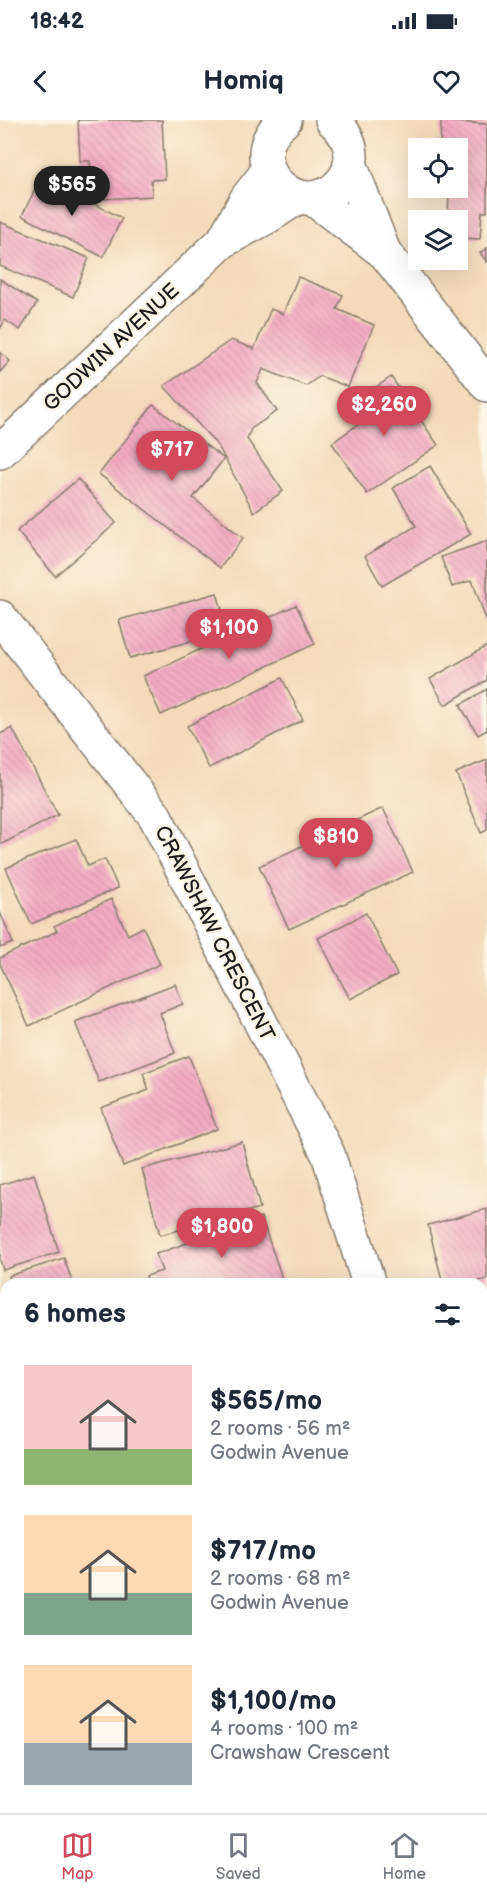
<!DOCTYPE html>
<html lang="en">
<head>
<meta charset="utf-8">
<style>
	:root { --surface:#fff; --page:#f2f2f3; --text:#1f2937; --muted:#747a83; --line:#e0e1e3; --accent:#d1495b }
	body { margin:0; font-family:"Balsamiq Sans",sans-serif; background:var(--page); color:var(--text); height:100vh; display:flex; flex-direction:column; font-size:22px; white-space:nowrap }
	* { box-sizing:border-box; margin:0 }
	p { font-size:20px; color:var(--muted) }
	.icon { flex:none; width:33px; height:33px; fill:none; stroke:currentColor; stroke-width:2; stroke-linecap:round; stroke-linejoin:round }
	.map { position:relative; flex:1; overflow:hidden }
	.panel { position:absolute; left:0px; top:1158px; width:488px; height:536px; display:flex; flex-direction:column; background:var(--surface); border-radius:18px 18px 0 0; box-shadow:0 6px 24px #0002 }
	.panel>* { flex:none }
	.fabs { position:absolute; left:408px; top:18px; display:grid; gap:12px }
	.fabs a { display:grid; place-items:center; width:60px; height:60px; border-radius:0px; background:var(--surface); box-shadow:0 6px 24px #0002; font-size:30px }
	.price { position:absolute; translate:-50% -51px; padding:0 14px; border-radius:21px; background:var(--accent); color:#fff; font-size:20px; line-height:39px; filter:drop-shadow(0 2px 3px #0008) }
	.price::after { content:''; position:absolute; left:50%; top:36px; width:18px; height:14px; margin-left:-9px; background:inherit; clip-path:polygon(0 0,100% 0,50% 100%) }
	.price.active { background:#222; color:#fff }
	ul { padding:0; list-style:none }
	li { display:flex; align-items:center; gap:18px; height:150px; padding:0 24px }
	li span { display:grid; place-items:center; flex:none; width:168px; height:120px; border-radius:0px; color:#555 }
	li>.icon { margin-inline-start:auto }
	span .icon { width:72px; height:72px; fill:#fffc; stroke-width:1 }
	li b { font-size:26px }
	h2 { display:flex; justify-content:space-between; align-items:center; height:72px; padding:0 24px; font-size:26px }
	.status { display:flex; justify-content:space-between; align-items:center; height:42px; padding:0 30px; background:var(--surface); direction:ltr }
	.status svg { height:16px; fill:currentColor }
	header { display:flex; justify-content:space-between; align-items:center; height:78px; padding:0 24px; background:var(--surface); font-size:27px; font-weight:800 }
	.dock { display:flex; justify-content:space-around; align-items:center; height:84px; border-top:2px solid var(--line); background:var(--surface); font-size:16px; color:var(--muted) }
	.dock a { display:grid; justify-items:center; gap:3px }
	.dock .active { color:var(--accent) }
	.map>svg:first-child { display:block }
	.building { fill:url(#building-back-hatch) }
	.lines { fill:none; stroke-linecap:round; stroke-linejoin:round }
	.minor-casing { stroke:#887b6c; stroke-width:36 }
	.minor { stroke:#fff; stroke-width:33 }
	.labels { text-anchor:middle; stroke-width:4.5; stroke-linejoin:round; paint-order:stroke }
	.street-label { font-size:21px; fill:#1c1c1c; stroke:#fcf5e5 }
</style>
</head>
<body>
<div class="status"><b>18:42</b><svg viewBox="0 0 49 12"><path d="M0 12V9h3v3zM5 12V6h3v6zM10 12V3h3v9zM15 12V0h3v12zM26 1h20v11H26zM47 4h2v5h-2z"/></svg></div>
<header><svg class="icon" aria-label="back" viewBox="0 0 24 24"><path d="M15 5l-7 7 7 7"/></svg>Homiq<svg class="icon" aria-label="heart" viewBox="0 0 24 24"><path d="M12 20l-8-8c-3-5 5-10 8-4 3-6 11-1 8 4z"/></svg></header>
<div class="map">
<svg width="487" height="1693" viewBox="0 0 487 1693">
	<defs>
		<pattern id="building-back-hatch" width="6" height="6" patternUnits="userSpaceOnUse" patternTransform="scale(1.5)"><rect width="6" height="6" fill="#f2abc3"/><path d="M-1 5l2 2M0 0l6 6M5-1l2 2" fill="none" stroke="#cf93a7"/></pattern>
	</defs>
	<rect width="100%" height="100%" fill="#fcf5e5"/>
	<filter id="ink" filterUnits="userSpaceOnUse"><feTurbulence type="fractalNoise" baseFrequency=".0167" numOctaves="2"/><feDisplacementMap in="SourceGraphic" scale="12" xChannelSelector="R" yChannelSelector="G"/><feConvolveMatrix kernelMatrix="1 2 1 2 8 2 1 2 1" color-interpolation-filters="sRGB"/></filter>
	<filter id="wash" filterUnits="userSpaceOnUse"><feTurbulence type="fractalNoise" baseFrequency=".008" numOctaves="4" result="noise"/><feDisplacementMap in="SourceGraphic" scale="24" xChannelSelector="R" yChannelSelector="G"/><feGaussianBlur stdDeviation="1.35" result="paint"/><feColorMatrix in="noise" values="0 0 0 0 0 0 0 0 0 0 0 0 0 0 0 0 0 1.4 0 .05"/><feComposite in="paint" operator="in"/></filter>
	<g filter="url(#wash)">
		<rect width="100%" height="100%" fill="#f3dabb"/>
		<g id="blocks">
			<g class="building">
				<path d="M78,0H162L165,59L151,60L152,76L105,79L103,56H91L90,41H80Z"/>
				<path d="M441,1L487,4V92H482L480,119L458,118V100H448L449,68H458V28H440Z"/>
				<path d="M41,57L122,98L103,137L22,96Z"/>
				<path d="M0,102L89,138L73,177L0,146Z"/>
				<path d="M487,128V142L480,133Z"/>
				<path d="M298,157L343,175L337,189L374,205L348,267L320,256L306,266L263,249L257,263L277,291L251,309L247,319L283,371L254,392L218,326L164,266L231,220L254,229L271,189L283,194Z"/>
				<path d="M0,159L37,183L20,210L5,200L0,209Z"/>
				<path d="M0,232L10,241L0,252Z"/>
				<path d="M391,257L438,325L367,374L332,323L367,298L355,282Z"/>
				<path d="M153,285L224,339L193,378L243,418L220,448L99,354Z"/>
				<path d="M430,346L471,414L382,466L365,436L416,406L393,368Z"/>
				<path d="M78,359L116,403L55,456L17,411Z"/>
				<path d="M487,421V502L472,460L452,467L441,437Z"/>
				<path d="M217,473L228,511L130,538L119,500Z"/>
				<path d="M296,485L315,524L161,595L143,556Z"/>
				<path d="M487,526V560L445,585L430,559Z"/>
				<path d="M282,558L303,600L209,648L187,606Z"/>
				<path d="M487,569V610L478,615L460,585Z"/>
				<path d="M12,608L58,695L0,725V614Z"/>
				<path d="M487,640V710L481,713L456,653Z"/>
				<path d="M383,688L413,752L289,809L259,746Z"/>
				<path d="M76,719L88,746L105,739L118,768L31,804L6,748Z"/>
				<path d="M111,779L128,815L143,807L160,844L29,906L0,844V838L57,811L54,806Z"/>
				<path d="M0,792L13,823L0,828Z"/>
				<path d="M366,793L397,855L350,879L318,818Z"/>
				<path d="M175,864L183,884L160,893L175,933L99,962L75,902Z"/>
				<path d="M189,936L217,1009L123,1046L101,988L149,970L143,953Z"/>
				<path d="M242,1022L260,1088L160,1115L142,1049Z"/>
				<path d="M34,1054L59,1132L3,1150L0,1140V1065Z"/>
				<path d="M487,1089V1159L466,1164H443L428,1105Z"/>
				<path d="M261,1097L284,1164H148L146,1156L162,1151L156,1134Z"/>
				<path d="M64,1138L73,1164H11L9,1156Z"/>
				<path d="M487,1174V1223L482,1225V1176Z"/>
				<path d="M487,1255V1285H486L482,1268V1257Z"/>
				<path d="M0,1281H3L6,1292V1340L0,1342Z"/>
				<path d="M6,1355V1410L0,1411V1356Z"/>
				<path d="M6,1451V1487L0,1489V1453Z"/>
				<path d="M6,1495V1535L0,1536V1497Z"/>
				<path d="M6,1555V1613L0,1614V1556Z"/>
				<path d="M0,1622H6V1688H77V1693H0Z"/>
			</g>
		</g>
	</g>
	<g filter="url(#ink)">
		<use href="#blocks" fill-opacity="0" stroke="#887b6c" stroke-width="1.5"/>
		<g class="lines">
			<defs>
				<g id="minor">
					<path d="M285,0C271,11 263,26 267,44C269,54 274,61 281,67C322,103 382,43 332,0"/>
					<path d="M350,44L384,132"/>
					<path d="M312,78L385,133L487,265"/>
					<path d="M223,121L247,78L268,51"/>
					<path d="M0,332L223,121L269,96L298,77"/>
					<path d="M0,497L155,696L328,1034L369,1164"/>
					<path d="M456,1688V1693"/>
				</g>
			</defs>
			<use href="#minor" class="minor-casing"/>
			<use href="#minor" class="minor"/>
		</g>
	</g>
	<g class="labels">
		<g class="street-label">
			<text transform="translate(111 227) rotate(-43)" y="7">GODWIN AVENUE</text>
			<text transform="translate(215 813) rotate(63)" y="7">CRAWSHAW CRESCENT</text>
		</g>
	</g>
</svg>
<div class="fabs">
<a><svg class="icon" aria-label="locate" viewBox="0 0 24 24"><circle cx="12" cy="12" r="6"/><path d="M12 2v4M12 18v4M2 12h4M18 12h4"/></svg></a>
<a><svg class="icon" aria-label="layers" viewBox="0 0 24 24"><path d="M12 4l9 5-9 5-9-5zM3 14l9 5 9-5"/></svg></a>
</div>
<b class="price active" style="left:72px;top:97px">$565</b>
<b class="price" style="left:384px;top:317px">$2,260</b>
<b class="price" style="left:172px;top:362px">$717</b>
<b class="price" style="left:229px;top:540px">$1,100</b>
<b class="price" style="left:336px;top:749px">$810</b>
<b class="price" style="left:222px;top:1139px">$1,800</b>
<section class="panel">
<h2>6 homes<svg class="icon" aria-label="filters" viewBox="0 0 24 24"><path d="M4 7h16M4 17h16"/><circle cx="9" cy="7" r="2"/><circle cx="15" cy="17" r="2"/></svg></h2>
<ul>
<li><span style="background:linear-gradient(#f6c9c9 70%,#8fb573 0)"><svg class="icon" aria-label="home" viewBox="0 0 24 24"><path d="M3 11l9-7 9 7M6 9v11h12V9"/></svg></span><div><b>$565/mo</b><p>2 rooms · 56 m²</p><p>Godwin Avenue</p></div></li>
<li><span style="background:linear-gradient(#ffd9b3 65%,#7fa58c 0)"><svg class="icon" aria-label="home" viewBox="0 0 24 24"><path d="M3 11l9-7 9 7M6 9v11h12V9"/></svg></span><div><b>$717/mo</b><p>2 rooms · 68 m²</p><p>Godwin Avenue</p></div></li>
<li><span style="background:linear-gradient(#ffd9b3 65%,#9aa5b1 0)"><svg class="icon" aria-label="home" viewBox="0 0 24 24"><path d="M3 11l9-7 9 7M6 9v11h12V9"/></svg></span><div><b>$1,100/mo</b><p>4 rooms · 100 m²</p><p>Crawshaw Crescent</p></div></li>
</ul>
</section>
</div>
<nav class="dock">
<a class="active"><svg class="icon" aria-label="map" viewBox="0 0 24 24"><path d="M3 6l6-2 6 2 6-2v14l-6 2-6-2-6 2zM9 4v14M15 6v14"/></svg>Map</a>
<a><svg class="icon" aria-label="saved" viewBox="0 0 24 24"><path d="M7 4h10v16l-5-4-5 4z"/></svg>Saved</a>
<a><svg class="icon" aria-label="home" viewBox="0 0 24 24"><path d="M3 11l9-7 9 7M6 9v11h12V9"/></svg>Home</a>
</nav>
</body>
</html>
